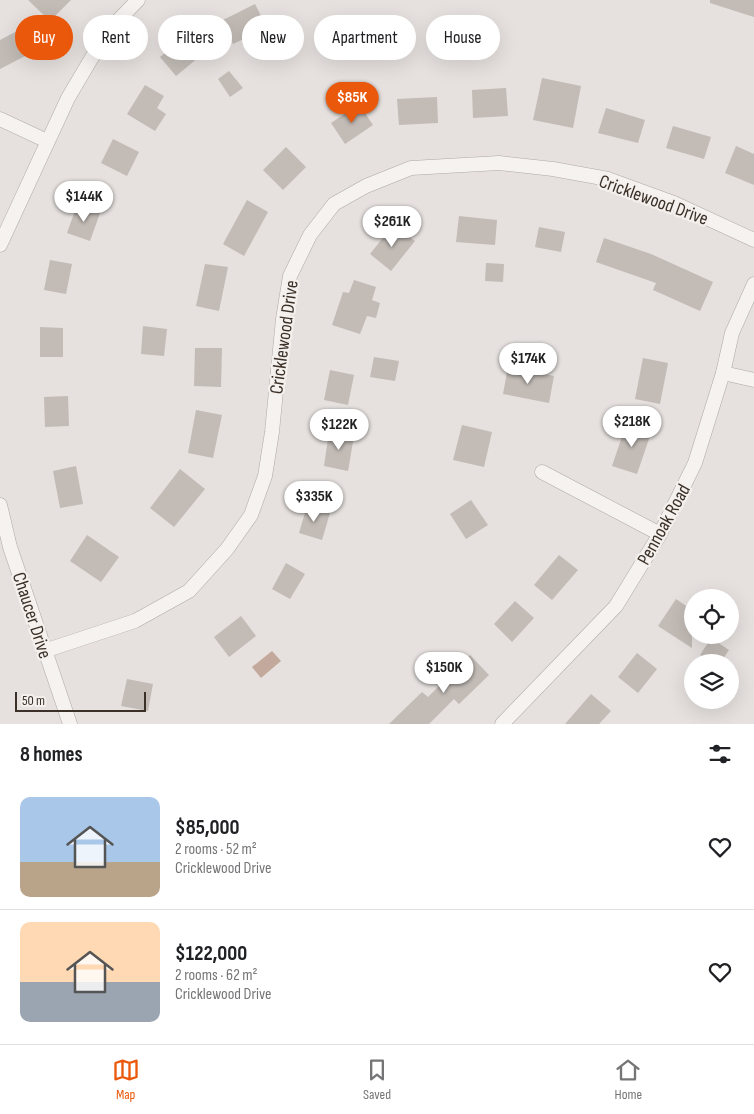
<!DOCTYPE html>
<html lang="en">
<head>
<meta charset="utf-8">
<style>
	:root { --surface:#fff; --page:#f6f6f6; --text:#202124; --muted:#757577; --line:#e0e0e0; --accent:#ea580c }
	body { margin:0; font-family:"Sofia Sans Condensed",sans-serif; background:var(--page); color:var(--text); height:100vh; display:flex; flex-direction:column; font-size:19px; white-space:nowrap }
	* { box-sizing:border-box; margin:0 }
	p { font-size:16px; color:var(--muted) }
	.icon { flex:none; width:28px; height:28px; fill:none; stroke:currentColor; stroke-width:2; stroke-linecap:round; stroke-linejoin:round }
	.map { position:relative; height:724px; overflow:hidden }
	.side { display:flex; flex-direction:column; background:var(--surface); flex:1 }
	.side>* { flex:none }
	.top-card { position:absolute; left:15px; top:15px; width:500px; height:45px; display:flex; gap:10px }
	.tools { position:absolute; left:684px; top:589px; display:grid; gap:10px }
	.tools a { display:grid; place-items:center; width:55px; height:55px; border-radius:50%; background:var(--surface); box-shadow:0 5px 20px #0002; font-size:25px }
	.scale { position:absolute; left:15px; bottom:12px; width:131px; box-sizing:border-box; padding-left:5px; border:2px solid #3c3129; border-top:0; font-size:14px; line-height:18px; white-space:nowrap; color:#3c3129; -webkit-text-stroke:4px #f4f0ed; paint-order:stroke }
	.price { position:absolute; translate:-50% -42px; padding:0 11px; border-radius:18px; background:#fff; color:#222; font-size:16px; line-height:32px; filter:drop-shadow(0 1px 2px #0008) }
	.price::after { content:''; position:absolute; left:50%; top:30px; width:15px; height:11px; margin-left:-8px; background:inherit; clip-path:polygon(0 0,100% 0,50% 100%) }
	.price.selected { background:var(--accent); color:#fff }
	ul { padding:0; list-style:none }
	li { display:flex; align-items:center; gap:15px; height:125px; padding:0 20px }
	li+li { border-top:1px solid var(--line) }
	li span { display:grid; place-items:center; flex:none; width:140px; height:100px; border-radius:10px; color:#555 }
	li>.icon { margin-inline-start:auto }
	span .icon { width:60px; height:60px; fill:#fffc; stroke-width:1 }
	li b { font-size:21px }
	h2 { display:flex; justify-content:space-between; align-items:center; height:60px; padding:0 20px; font-size:21px }
	.chip { padding:0 18px; border-radius:22px; background:var(--surface); box-shadow:0 5px 20px #0002; font-size:18px; line-height:45px }
	.chip.selected { background:var(--accent); color:#fff }
	.tabs { display:flex; justify-content:space-around; align-items:center; height:70px; border-top:1px solid var(--line); background:var(--surface); font-size:14px; color:var(--muted) }
	.tabs a { display:grid; justify-items:center; gap:2px }
	.tabs .selected { color:var(--accent) }
	.map>svg:first-child { display:block }
	.water { fill:#c3a89c }
	.building { fill:#c2bbb6 }
	.lines { fill:none; stroke-linecap:round; stroke-linejoin:round }
	.street-casing { stroke:#b0a9a4; stroke-width:15 }
	.street { stroke:#f5f2f0; stroke-width:14 }
	.labels { text-anchor:middle; stroke-width:4.5; stroke-linejoin:round; paint-order:stroke }
	.street-label { font-size:19px; fill:#3c3129; stroke:#f4f0ed }
</style>
</head>
<body>
<div class="map">
<svg width="754" height="724" viewBox="0 0 754 724">
	<rect width="100%" height="100%" fill="#e6e1de"/>
	<path class="water" d="M272,651L281,661L261,678L252,667Z"/>
	<g class="building">
		<path d="M28,0H71L50,21Z"/>
		<path d="M710,0H754V17L710,3Z"/>
		<path d="M255,4L267,28L233,44L221,21Z"/>
		<path d="M194,29L210,48L176,76L160,57Z"/>
		<path d="M17,31L29,54L0,69V40Z"/>
		<path d="M229,71L243,88L230,97L218,79Z"/>
		<path d="M542,78L581,86L573,128L533,120Z"/>
		<path d="M145,85L164,96L157,108L166,114L155,131L127,114Z"/>
		<path d="M506,88L508,116L473,118L472,90Z"/>
		<path d="M437,97L438,123L399,125L397,99Z"/>
		<path d="M359,104L373,125L345,144L331,123Z"/>
		<path d="M606,108L645,120L638,143L598,133Z"/>
		<path d="M673,126L711,137L704,159L666,148Z"/>
		<path d="M113,139L139,152L127,176L101,163Z"/>
		<path d="M736,146L754,154V185L725,173Z"/>
		<path d="M286,147L306,167L283,190L263,170Z"/>
		<path d="M247,200L268,212L244,256L223,244Z"/>
		<path d="M77,205L100,213L90,241L67,233Z"/>
		<path d="M459,216L497,220L495,245L456,242Z"/>
		<path d="M393,225L415,241L391,271L370,254Z"/>
		<path d="M539,227L565,232L561,252L535,247Z"/>
		<path d="M604,238L651,254L713,282L700,311L653,290L656,283L596,262Z"/>
		<path d="M50,260L72,264L66,294L44,290Z"/>
		<path d="M486,263L504,264L503,282L485,281Z"/>
		<path d="M205,264L228,267L219,311L196,306Z"/>
		<path d="M354,280L376,287L372,300L380,303L376,318L367,316L360,334L332,325L343,292L349,293Z"/>
		<path d="M143,326L167,329L164,356L141,354Z"/>
		<path d="M40,327L63,328V357H40Z"/>
		<path d="M195,348H222L221,387L194,386Z"/>
		<path d="M374,357L399,361L395,381L370,377Z"/>
		<path d="M643,358L668,363L660,404L635,399Z"/>
		<path d="M508,367L554,376L549,403L503,394Z"/>
		<path d="M330,370L354,375L348,405L324,400Z"/>
		<path d="M68,396L69,426L45,427L44,397Z"/>
		<path d="M196,410L222,415L213,458L188,453Z"/>
		<path d="M627,422L652,430L637,474L612,466Z"/>
		<path d="M462,425L492,432L484,467L453,460Z"/>
		<path d="M329,432L354,436L348,471L324,466Z"/>
		<path d="M76,466L83,504L60,508L53,471Z"/>
		<path d="M180,469L205,489L174,527L150,508Z"/>
		<path d="M471,500L488,525L466,539L450,514Z"/>
		<path d="M307,506L330,513L322,540L299,533Z"/>
		<path d="M87,535L119,557L101,582L70,561Z"/>
		<path d="M559,555L578,570L552,600L534,585Z"/>
		<path d="M286,563L305,574L290,599L272,589Z"/>
		<path d="M676,599L692,610V648L658,626Z"/>
		<path d="M515,601L534,618L512,642L494,624Z"/>
		<path d="M241,616L256,636L229,657L214,637Z"/>
		<path d="M711,638L729,650L721,662H711L700,655Z"/>
		<path d="M637,653L657,669L638,693L618,677Z"/>
		<path d="M470,655L489,675L459,704L454,699L429,724H389L422,692L428,697Z"/>
		<path d="M127,679L153,684L148,711L121,706Z"/>
		<path d="M591,694L611,711L599,724H565Z"/>
	</g>
	<g class="lines">
		<defs>
			<g id="street">
				<path d="M0,119L47,141"/>
				<path d="M0,245L68,98L107,32L138,0"/>
				<path d="M723,373L754,380"/>
				<path d="M542,472L660,534"/>
				<path d="M0,505L10,547L70,724"/>
				<path d="M44,651L135,621L189,591L227,549L251,515L265,476L272,432L283,319L290,276L310,235L334,204L366,186L411,168L499,163L553,169L608,179L674,203L754,240"/>
				<path d="M502,724L616,606L660,534L695,463L723,373L732,333L754,284"/>
			</g>
		</defs>
		<use href="#street" class="street-casing"/>
		<use href="#street" class="street"/>
	</g>
	<g class="labels">
		<g class="street-label">
			<text transform="translate(654 199) rotate(20)" y="7">Cricklewood Drive</text>
			<text transform="translate(283 337) rotate(-82)" y="7">Cricklewood Drive</text>
			<text transform="translate(663 524) rotate(-61)" y="7">Pennoak Road</text>
			<text transform="translate(33 615) rotate(72)" y="7">Chaucer Drive</text>
		</g>
	</g>
</svg>
<div class="tools">
<a><svg class="icon" aria-label="locate" viewBox="0 0 24 24"><circle cx="12" cy="12" r="6"/><path d="M12 2v4M12 18v4M2 12h4M18 12h4"/></svg></a>
<a><svg class="icon" aria-label="layers" viewBox="0 0 24 24"><path d="M12 4l9 5-9 5-9-5zM3 14l9 5 9-5"/></svg></a>
</div>
<div class="scale">50 m</div>
<b class="price selected" style="left:352px;top:124px">$85K</b>
<b class="price" style="left:84px;top:223px">$144K</b>
<b class="price" style="left:392px;top:248px">$261K</b>
<b class="price" style="left:528px;top:385px">$174K</b>
<b class="price" style="left:632px;top:448px">$218K</b>
<b class="price" style="left:339px;top:451px">$122K</b>
<b class="price" style="left:314px;top:523px">$335K</b>
<b class="price" style="left:444px;top:694px">$150K</b>
<div class="top-card">
<a class="chip selected">Buy</a>
<a class="chip">Rent</a>
<a class="chip">Filters</a>
<a class="chip">New</a>
<a class="chip">Apartment</a>
<a class="chip">House</a>
</div>
</div>
<section class="side">
<h2>8 homes<svg class="icon" aria-label="filters" viewBox="0 0 24 24"><path d="M4 7h16M4 17h16"/><circle cx="9" cy="7" r="2"/><circle cx="15" cy="17" r="2"/></svg></h2>
<ul>
<li><span style="background:linear-gradient(#a9c7e8 65%,#b9a48a 0)"><svg class="icon" aria-label="home" viewBox="0 0 24 24"><path d="M3 11l9-7 9 7M6 9v11h12V9"/></svg></span><div><b>$85,000</b><p>2 rooms · 52 m²</p><p>Cricklewood Drive</p></div><svg class="icon" aria-label="heart" viewBox="0 0 24 24"><path d="M12 20l-8-8c-3-5 5-10 8-4 3-6 11-1 8 4z"/></svg></li>
<li><span style="background:linear-gradient(#ffd9b3 60%,#9aa5b1 0)"><svg class="icon" aria-label="home" viewBox="0 0 24 24"><path d="M3 11l9-7 9 7M6 9v11h12V9"/></svg></span><div><b>$122,000</b><p>2 rooms · 62 m²</p><p>Cricklewood Drive</p></div><svg class="icon" aria-label="heart" viewBox="0 0 24 24"><path d="M12 20l-8-8c-3-5 5-10 8-4 3-6 11-1 8 4z"/></svg></li>
</ul>
</section>
<nav class="tabs">
<a class="selected"><svg class="icon" aria-label="map" viewBox="0 0 24 24"><path d="M3 6l6-2 6 2 6-2v14l-6 2-6-2-6 2zM9 4v14M15 6v14"/></svg>Map</a>
<a><svg class="icon" aria-label="saved" viewBox="0 0 24 24"><path d="M7 4h10v16l-5-4-5 4z"/></svg>Saved</a>
<a><svg class="icon" aria-label="home" viewBox="0 0 24 24"><path d="M3 11l9-7 9 7M6 9v11h12V9"/></svg>Home</a>
</nav>
</body>
</html>
